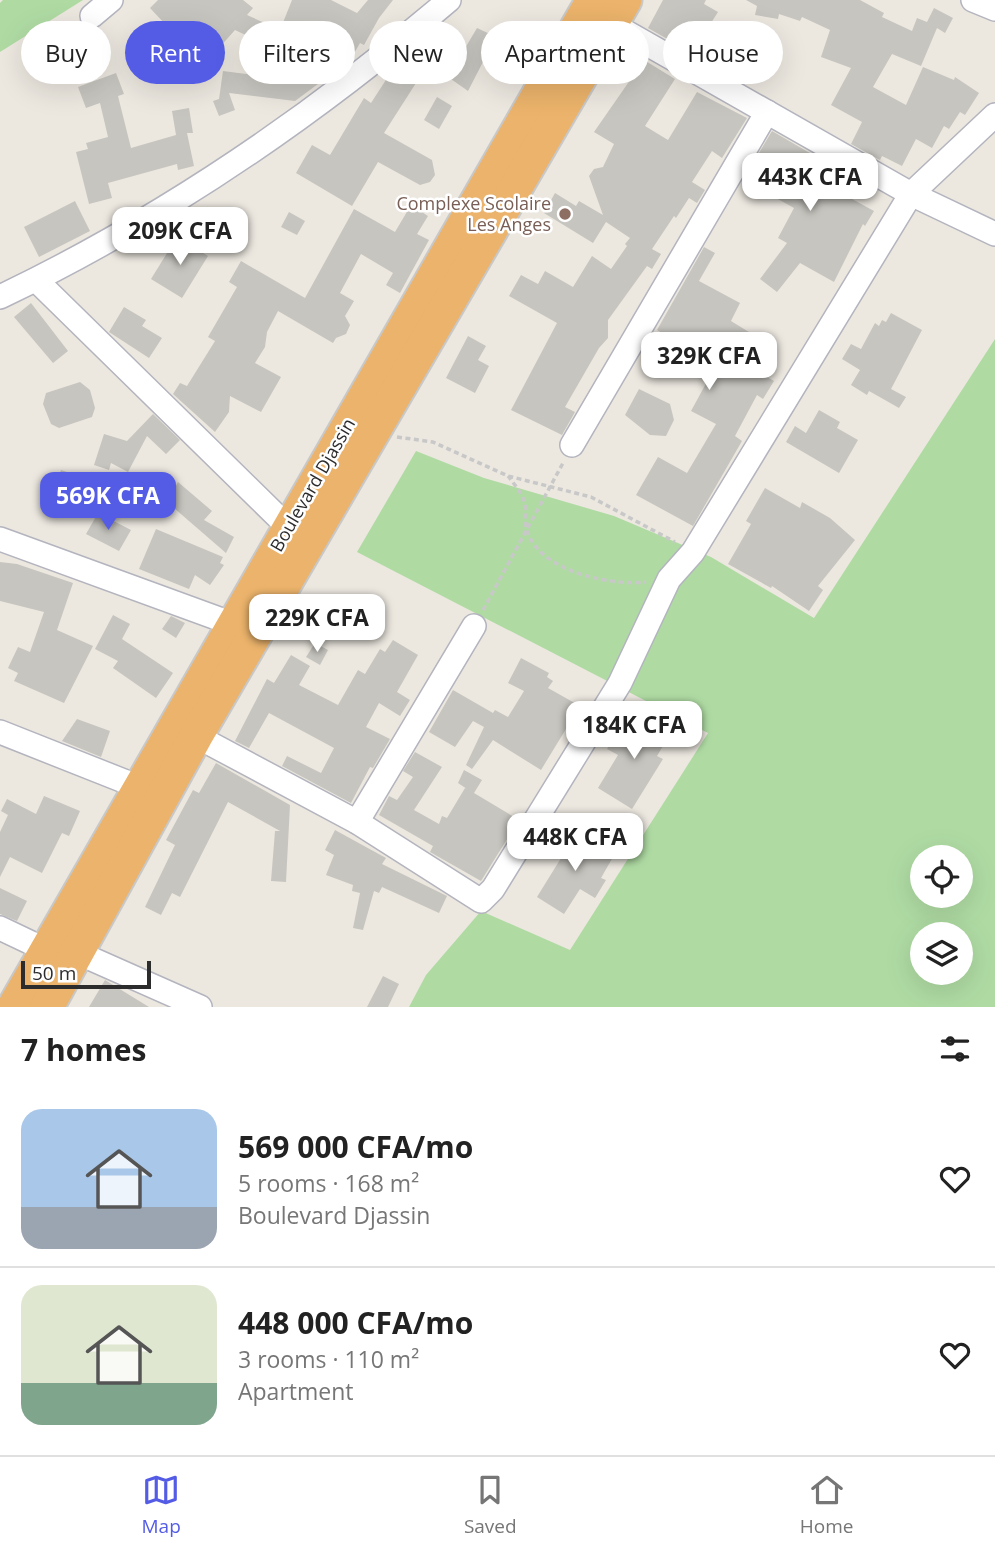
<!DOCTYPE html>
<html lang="en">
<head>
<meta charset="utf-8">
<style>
	:root { --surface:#fff; --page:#f6f6f6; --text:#222; --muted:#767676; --line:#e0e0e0; --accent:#545ce5 }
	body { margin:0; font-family:"Open Sans",sans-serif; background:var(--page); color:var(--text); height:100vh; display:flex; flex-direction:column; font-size:26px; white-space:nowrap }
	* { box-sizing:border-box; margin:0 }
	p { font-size:23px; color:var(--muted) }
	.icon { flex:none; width:38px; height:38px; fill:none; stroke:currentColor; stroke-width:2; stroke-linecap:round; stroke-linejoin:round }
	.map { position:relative; height:1007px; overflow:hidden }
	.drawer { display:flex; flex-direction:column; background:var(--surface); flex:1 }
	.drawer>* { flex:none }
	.guide { position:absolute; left:21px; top:21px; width:954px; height:63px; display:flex; gap:14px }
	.tools { position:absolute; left:910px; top:845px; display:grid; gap:14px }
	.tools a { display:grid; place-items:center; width:63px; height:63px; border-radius:50%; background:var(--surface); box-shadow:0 7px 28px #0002; font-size:35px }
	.scale { position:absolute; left:21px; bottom:18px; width:130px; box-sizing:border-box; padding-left:7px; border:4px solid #2c2c2c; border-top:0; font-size:19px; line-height:24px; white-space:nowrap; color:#2c2c2c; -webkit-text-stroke:5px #fff; paint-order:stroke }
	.price { position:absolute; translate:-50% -60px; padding:0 16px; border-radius:14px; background:#fff; color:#222; font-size:23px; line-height:46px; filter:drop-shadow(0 2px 4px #0008) }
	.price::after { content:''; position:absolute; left:50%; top:42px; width:21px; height:16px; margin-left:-10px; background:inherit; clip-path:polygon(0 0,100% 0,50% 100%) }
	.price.on { background:var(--accent); color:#fff }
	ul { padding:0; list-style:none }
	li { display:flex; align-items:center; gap:21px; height:175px; padding:0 21px }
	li+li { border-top:2px solid var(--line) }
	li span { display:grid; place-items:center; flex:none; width:196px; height:140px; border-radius:21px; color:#555 }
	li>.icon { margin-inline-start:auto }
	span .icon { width:84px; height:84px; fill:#fffc; stroke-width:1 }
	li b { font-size:30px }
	h2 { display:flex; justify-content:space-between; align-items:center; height:84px; padding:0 21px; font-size:30px }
	.chip { padding:0 24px; border-radius:32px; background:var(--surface); box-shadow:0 7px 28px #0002; font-size:24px; line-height:63px }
	.chip.on { background:var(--accent); color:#fff }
	.menu { display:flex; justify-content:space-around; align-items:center; height:98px; border-top:2px solid var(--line); background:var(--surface); font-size:19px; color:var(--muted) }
	.menu a { display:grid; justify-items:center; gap:4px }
	.menu .on { color:var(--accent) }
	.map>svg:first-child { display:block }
	.green { fill:#afdba3; fill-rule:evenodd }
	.building { fill:#c7c5bf }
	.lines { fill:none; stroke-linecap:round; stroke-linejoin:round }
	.minor-casing { stroke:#b3b4be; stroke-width:26 }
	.highway-casing { stroke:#c8c8c8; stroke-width:37 }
	.path { stroke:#c8c8c8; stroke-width:3.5; stroke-dasharray:5 3.5; stroke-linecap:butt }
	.minor { stroke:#fff; stroke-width:23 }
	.highway { stroke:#ebb36b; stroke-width:33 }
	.education-dot { fill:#8d6e63; stroke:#fff; stroke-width:2.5 }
	.labels { text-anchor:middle; stroke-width:5; stroke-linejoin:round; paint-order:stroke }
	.education-label { font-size:18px; fill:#785e54; stroke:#fff; text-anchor:end }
	.street-label { font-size:18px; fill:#2c2c2c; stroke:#fff }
</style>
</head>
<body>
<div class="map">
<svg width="995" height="1007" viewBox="0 0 995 1007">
	<rect width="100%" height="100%" fill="#ece8e0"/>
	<g class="green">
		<path d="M3,0H83L0,52V3Z"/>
		<path d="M995,339V1007H409L426,975L481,911L570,950L708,733L357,552L416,451L484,478L614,516L711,557L814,618ZM922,858H961V896H922ZM922,934H961V973H922Z"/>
	</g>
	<g class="building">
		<path d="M158,0H243L253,8L247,15L280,30L292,0H331L357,13L368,0H393L379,18L364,45L360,43L352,57L325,43L318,84L295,101L229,93L235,110L219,116L213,101L219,99L223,71L254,75L262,43L235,30L210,58L193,43L186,21L177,23L179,39L150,8Z"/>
		<path d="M663,0H706L704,4L718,12L692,53L648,28Z"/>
		<path d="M746,0H860L884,13L882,17L912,31L917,18L927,22L934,8L953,18L945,33L937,28L921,66L892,54L873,87L906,105L923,67L954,80L955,77L979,93L965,115L960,112L949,129L944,126L932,148L916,139L902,166L882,156L880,160L851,144L862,122L831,105L851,68L821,57L830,30L802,17L800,21L779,14L778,19L755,15L757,6Z"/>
		<path d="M739,22L751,29L742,47L728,40Z"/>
		<path d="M477,28L503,40L492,61L485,58L468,91L448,77Z"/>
		<path d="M426,38L439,47L429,62L415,52Z"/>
		<path d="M644,60L675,79L645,126L668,140L697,92L747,118L722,158L712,151L692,182L705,190L697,203L689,198L676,218L674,216L652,249L661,254L652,269L647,266L608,320V338L599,348L565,407L575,412L562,435L511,410L557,323L509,296L521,275L538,284L545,271L573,287L592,256L611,269L627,246L625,244L630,238L606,222L593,243L544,213L555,193L576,206L579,201L603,215L589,176L594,169L603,167L614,144L594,132Z"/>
		<path d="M393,69L416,83L384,133L432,160L435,175L430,182L420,185L378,162L352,206L296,173L312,145L330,155L364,98L371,103Z"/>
		<path d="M116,73L124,94L118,96L131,148L176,135L172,111L189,108L193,133H187L194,166L178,170L177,164L108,183L112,198L89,204L76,152L88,149L86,143L108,137L100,103L86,108L78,87Z"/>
		<path d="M437,97L452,106L439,129L424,120Z"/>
		<path d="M772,131L841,171L832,188L874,211L865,226L863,224L834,282L800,263L777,292L760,279L787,243L778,238L794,208L776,198L785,182L753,163Z"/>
		<path d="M75,201L90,231L39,257L24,227Z"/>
		<path d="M411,205L428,216L417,234L429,240L400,293L386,285L393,273L361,254L340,293L354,301L345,316L350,325L346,334L336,338L333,343L278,311L267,332L265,347L255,363L281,377L261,412L230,396L229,412L215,432L173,394L180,383L187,386L215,341L208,337L237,287L229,282L241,261L305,298L354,209L395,232Z"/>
		<path d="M289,212L305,221L297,235L281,227Z"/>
		<path d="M177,237L208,256L182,298L151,279Z"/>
		<path d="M704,247L715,253L699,281L740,303L731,321L770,345L755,370L774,381L763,399L757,395L735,436L742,441L693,526L636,495L658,457L687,473L716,424L691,411L715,367L712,362L657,330Z"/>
		<path d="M31,303L68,351L53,363L14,317Z"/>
		<path d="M124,307L146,320L142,326L162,338L149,358L109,332Z"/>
		<path d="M891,313L922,330L891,389L906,397L899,408L869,391L867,395L851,385L860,370L842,359L851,344L861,349L875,323L879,326L882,320L886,322Z"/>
		<path d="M468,336L486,346L478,360L489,366L475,393L446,378Z"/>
		<path d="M80,382L90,390L95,408L92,417L59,428L51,424L43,404L46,393Z"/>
		<path d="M639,389L670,404L674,420L666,436L650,435L625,415Z"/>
		<path d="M819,410L840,422L837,428L858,440L839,473L786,442L795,426L806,433Z"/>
		<path d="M153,414L180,440L166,454L147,436L128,472L111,463L109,470L94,465L104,434L127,441Z"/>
		<path d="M61,470L100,483L94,501L54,488Z"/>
		<path d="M178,482L212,511L204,520L234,537L226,553L167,502Z"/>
		<path d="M765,488L800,508L802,502L830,518L855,540L818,586L823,590L809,611L772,586L771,588L728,564L751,524L746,521Z"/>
		<path d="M98,513L131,530L119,551L86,534Z"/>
		<path d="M156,529L223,557L220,563L224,565L210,585L195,575L189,589L139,569Z"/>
		<path d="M0,562L17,564L73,583L57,630L93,646L64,703L14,681L18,673L8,668L18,647L30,652L44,612L0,601Z"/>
		<path d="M113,615L130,624L122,639L173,673L156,698L113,668L118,661L95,649Z"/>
		<path d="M171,616L185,623L176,638L162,629Z"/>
		<path d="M393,640L418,655L397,692L410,700L400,716L379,703L366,727L390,739L373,768L370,767L351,803L282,766L287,756L321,773L334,748L269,713L249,748L235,741L267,679L274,683L291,655L310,666L299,685L338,705L358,670L365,674L380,649L385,652Z"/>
		<path d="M315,643L328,650L320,665L306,657Z"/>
		<path d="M521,658L549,673L547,677L553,681L548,688L580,706L541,770L493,740L472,769L466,765L484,727L473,721L455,747L429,732L453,690L493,713L495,710L508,717L524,691L508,683Z"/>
		<path d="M639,717L670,734L657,756L663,759L632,809L598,788L618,755L607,749L625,719L635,725Z"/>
		<path d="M77,719L110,731L101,757L62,741Z"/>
		<path d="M415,752L442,767L414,810L439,824L442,816L447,818L465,788L467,789L458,783L464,770L482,780L474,793L519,820L481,881L430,852L433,846L379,815L389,796L397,800L413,777L403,771Z"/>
		<path d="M216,763L290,805L286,882L271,881L275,831H280L228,802L180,897L172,893L161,915L145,907L175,845L166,840L193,790L199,793Z"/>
		<path d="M44,796L80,811L69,836L62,833L42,873L10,857L0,877V832L8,815L1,811L7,799L36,814Z"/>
		<path d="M335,830L386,858L382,864L447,896L439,913L382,887L379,893L374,891L363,930L353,928L360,893L352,891L353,885L326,875L334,855L325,850Z"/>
		<path d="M568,831L613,857L601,878L606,880L595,898L580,889L564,914L537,897L566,850L559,846Z"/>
		<path d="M0,888L27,901L17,921L0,914Z"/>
		<path d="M383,976L399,984L388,1007H367Z"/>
		<path d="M105,980L149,1007H89Z"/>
	</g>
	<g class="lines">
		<defs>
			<g id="minor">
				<path d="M973,0L995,9"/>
				<path d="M92,16L111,0"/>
				<path d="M612,24L911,194L995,234"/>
				<path d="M36,280L288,527"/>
				<path d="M0,297C163,219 312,117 449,0"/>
				<path d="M572,445L767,112"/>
				<path d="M0,539L233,624"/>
				<path d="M0,732L139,787"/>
				<path d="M196,736L357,822L481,901L493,889L620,683L669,579L693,552L911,194L995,115"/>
				<path d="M357,822L474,626"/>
				<path d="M0,928L46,950"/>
				<path d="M76,952L200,1007"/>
			</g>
			<g id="highway">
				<path d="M14,1007L593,0"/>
				<path d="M47,1007L196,736L625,0"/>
			</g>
		</defs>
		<use href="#minor" class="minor-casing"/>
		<use href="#highway" class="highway-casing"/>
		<g class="path">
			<path d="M397,437L433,442L508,476L591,497L675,542"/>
			<path d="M508,476C514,484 523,494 525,504C527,512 524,523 527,531C540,571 609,586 646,582"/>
			<path d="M483,610L563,463"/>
		</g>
		<use href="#minor" class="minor"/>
		<use href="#highway" class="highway"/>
	</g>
	<circle class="education-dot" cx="565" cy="214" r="7"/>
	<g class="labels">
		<g class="education-label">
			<text x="551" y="210">Complexe Scolaire<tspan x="551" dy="21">Les Anges</tspan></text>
		</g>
		<g class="street-label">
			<text transform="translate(313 485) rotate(-60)" y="6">Boulevard Djassin</text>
		</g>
	</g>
</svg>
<div class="tools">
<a><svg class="icon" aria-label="locate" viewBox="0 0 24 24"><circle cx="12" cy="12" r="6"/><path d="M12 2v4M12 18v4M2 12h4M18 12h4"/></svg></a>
<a><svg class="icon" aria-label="layers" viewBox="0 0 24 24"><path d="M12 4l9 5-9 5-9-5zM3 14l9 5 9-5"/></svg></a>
</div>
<div class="scale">50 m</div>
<b class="price" style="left:810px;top:213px">443K CFA</b>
<b class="price" style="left:180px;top:267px">209K CFA</b>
<b class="price" style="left:709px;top:392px">329K CFA</b>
<b class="price on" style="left:108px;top:532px">569K CFA</b>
<b class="price" style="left:317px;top:654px">229K CFA</b>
<b class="price" style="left:634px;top:761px">184K CFA</b>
<b class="price" style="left:575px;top:873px">448K CFA</b>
<div class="guide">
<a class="chip">Buy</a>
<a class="chip on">Rent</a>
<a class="chip">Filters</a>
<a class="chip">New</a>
<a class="chip">Apartment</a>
<a class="chip">House</a>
</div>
</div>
<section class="drawer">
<h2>7 homes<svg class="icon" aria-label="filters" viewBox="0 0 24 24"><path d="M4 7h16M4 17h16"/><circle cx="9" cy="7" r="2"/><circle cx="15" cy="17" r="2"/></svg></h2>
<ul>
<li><span style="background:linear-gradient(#a9c7e8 70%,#9aa5b1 0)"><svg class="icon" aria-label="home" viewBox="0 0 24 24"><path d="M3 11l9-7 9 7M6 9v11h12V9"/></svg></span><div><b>569 000 CFA/mo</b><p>5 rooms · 168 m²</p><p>Boulevard Djassin</p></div><svg class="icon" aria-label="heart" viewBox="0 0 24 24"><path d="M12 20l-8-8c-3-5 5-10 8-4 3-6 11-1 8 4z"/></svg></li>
<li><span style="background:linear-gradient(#dfe7d0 70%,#7fa58c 0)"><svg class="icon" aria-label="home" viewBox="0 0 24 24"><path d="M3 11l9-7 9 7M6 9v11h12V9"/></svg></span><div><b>448 000 CFA/mo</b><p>3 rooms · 110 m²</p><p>Apartment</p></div><svg class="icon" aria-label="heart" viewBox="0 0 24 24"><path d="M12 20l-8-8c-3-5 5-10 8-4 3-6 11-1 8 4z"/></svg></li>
</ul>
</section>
<nav class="menu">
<a class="on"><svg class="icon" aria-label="map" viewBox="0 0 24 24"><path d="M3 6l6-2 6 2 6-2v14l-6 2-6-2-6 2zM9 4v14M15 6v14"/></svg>Map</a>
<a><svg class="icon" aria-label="saved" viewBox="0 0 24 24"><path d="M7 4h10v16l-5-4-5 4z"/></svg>Saved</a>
<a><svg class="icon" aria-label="home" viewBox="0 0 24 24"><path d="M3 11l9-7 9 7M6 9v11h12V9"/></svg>Home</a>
</nav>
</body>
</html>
